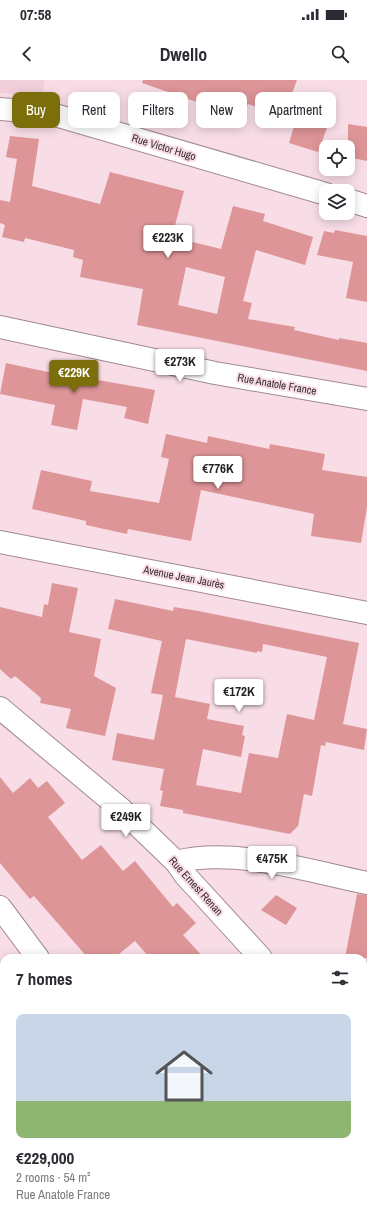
<!DOCTYPE html>
<html lang="en">
<head>
<meta charset="utf-8">
<style>
	:root { --surface:#fff; --page:#f2f2f3; --text:#2b2b33; --muted:#7c7c81; --accent:#7c6e0a }
	body { margin:0; font-family:"Archivo Narrow",sans-serif; background:var(--page); color:var(--text); height:100vh; display:flex; flex-direction:column; font-size:15px; white-space:nowrap }
	* { box-sizing:border-box; margin:0 }
	p { font-size:13px; color:var(--muted) }
	.icon { flex:none; width:22px; height:22px; fill:none; stroke:currentColor; stroke-width:2; stroke-linecap:round; stroke-linejoin:round }
	.map { position:relative; flex:1; overflow:hidden }
	.details { position:absolute; left:0px; top:874px; width:367px; height:268px; display:flex; flex-direction:column; background:var(--surface); border-radius:12px 12px 0 0; box-shadow:0 2px 10px #0003 }
	.details>* { flex:none }
	.top-card { position:absolute; left:12px; top:12px; width:343px; height:36px; display:flex; gap:8px }
	.controls { position:absolute; left:319px; top:60px; display:grid; gap:8px }
	.controls a { display:grid; place-items:center; width:36px; height:36px; border-radius:8px; background:var(--surface); box-shadow:0 2px 10px #0003; font-size:20px }
	.price { position:absolute; translate:-50% -34px; padding:0 9px; border-radius:4px; background:#fff; color:#222; font-size:13px; line-height:26px; filter:drop-shadow(0 1px 2px #0008) }
	.price::after { content:''; position:absolute; left:50%; top:24px; width:12px; height:9px; margin-left:-6px; background:inherit; clip-path:polygon(0 0,100% 0,50% 100%) }
	.price.selected { background:var(--accent); color:#fff }
	ul { padding:0; list-style:none }
	li { display:grid; align-content:center; gap:8px; height:212px; padding:0 16px }
	li span { display:grid; place-items:center; height:124px; border-radius:8px; color:#555 }
	li>.icon { margin-inline-start:auto }
	span .icon { width:72px; height:72px; fill:#fffc; stroke-width:1 }
	li b { font-size:17px }
	h2 { display:flex; justify-content:space-between; align-items:center; height:48px; padding:0 16px; font-size:17px }
	.chip { padding:0 14px; border-radius:8px; background:var(--surface); box-shadow:0 2px 10px #0003; font-size:14px; line-height:36px }
	.chip.selected { background:var(--accent); color:#fff }
	.status { display:flex; justify-content:space-between; align-items:center; height:28px; padding:0 20px; background:var(--surface); direction:ltr }
	.status svg { height:11px; fill:currentColor }
	header { display:flex; justify-content:space-between; align-items:center; height:52px; padding:0 16px; background:var(--surface); font-size:18px; font-weight:700 }
	.map>svg:first-child { display:block }
	.built { fill:#f1cfda }
	.green { fill:#efc0b2 }
	.building { fill:#dd9598; fill-rule:evenodd }
	.lines { fill:none; stroke-linecap:round; stroke-linejoin:round }
	.lane-casing { stroke:#a18991; stroke-width:15 }
	.street-casing { stroke:#a18991; stroke-width:24 }
	.secondary-casing { stroke:#a18991; stroke-width:24 }
	.lane { stroke:#fff; stroke-width:13 }
	.street { stroke:#fff; stroke-width:22 }
	.secondary { stroke:#fff; stroke-width:22 }
	.labels { text-anchor:middle; stroke-width:4; stroke-linejoin:round; paint-order:stroke }
	.street-label { font-size:11px; fill:#362b2f; stroke:#f8dde6 }
</style>
</head>
<body>
<div class="status"><b>07:58</b><svg viewBox="0 0 49 12"><path d="M0 12V9h3v3zM5 12V6h3v6zM10 12V3h3v9zM15 12V0h3v12zM26 1h20v11H26zM47 4h2v5h-2z"/></svg></div>
<header><svg class="icon" aria-label="back" viewBox="0 0 24 24"><path d="M15 5l-7 7 7 7"/></svg>Dwello<svg class="icon" aria-label="search" viewBox="0 0 24 24"><circle cx="10" cy="10" r="6"/><path d="M15 15l6 6"/></svg></header>
<div class="map">
<svg width="367" height="1142" viewBox="0 0 367 1142">
	<rect width="100%" height="100%" fill="#f8dde6"/>
	<path class="built" d="M0,0H45L42,16L0,13Z"/>
	<path class="green" d="M0,1032L4,1037V1138H84L88,1142H0Z"/>
	<g class="building">
		<path d="M143,0H297L286,30L264,22L262,29L248,24L243,38L142,3Z"/>
		<path d="M302,20L331,28L327,40H330L318,72L289,63Z"/>
		<path d="M348,44L367,47V81L348,77Z"/>
		<path d="M10,56L39,59L32,106L100,124L110,92L184,111L172,157L221,169L233,126L265,134L263,141L313,157L305,185L256,170L243,221L252,223L248,239L295,247L294,250L339,260V258L367,263V291L137,245L143,209L80,197L83,180L73,177L74,170L25,158L24,162L2,157L5,145L0,143V120L10,122L17,79L6,77ZM186,187L225,197L217,234L178,225Z"/>
		<path d="M335,150L367,156V222L346,218L353,182L317,175L324,151L334,153Z"/>
		<path d="M6,283L62,295L63,290L87,296L86,298L155,310L148,344L124,338L127,327L83,319L77,350L51,345L55,325L0,314Z"/>
		<path d="M166,354L207,363L208,356L269,369L270,364L325,374L322,390L367,397V427L361,463L311,456L314,434L201,410L191,461L128,449L127,454L86,445V441L32,429L41,390L92,401L90,411L159,423L169,379L161,377Z"/>
		<path d="M52,503L78,508L69,552L101,559L94,596L116,608L105,656L66,648L71,629L40,623L41,618L15,596L11,599L0,589V527L42,537L44,524L48,525Z"/>
		<path d="M115,519L173,531L174,527L198,531L359,563L343,644L367,649L364,670L326,662L325,666L321,665L312,716L304,714L298,746L290,754L183,733V730L160,726L163,711L160,710L164,689L112,680L117,653L154,660L163,615L151,613L162,561L108,549ZM186,559L257,573V571L262,572L263,564L327,577L314,640L287,634L278,678L249,673L241,713L196,705L203,669L241,677L245,656L242,655L244,646L207,639L210,624L175,617Z"/>
		<path d="M0,697L13,713L30,698L38,708L47,701L65,723L48,737L82,780L101,765L123,791L135,781L173,827L177,823L196,843L183,855L204,878H150L135,861L114,878H88L34,816L30,819L0,783Z"/>
		<path d="M357,814L367,815V878H345Z"/>
		<path d="M276,815L297,828L286,845L261,830Z"/>
	</g>
	<g class="lines">
		<defs>
			<g id="lane">
				<path d="M129,1141L131,1142"/>
				<path d="M201,1142L204,1138"/>
			</g>
			<g id="street">
				<path d="M0,29L48,33L326,114"/>
				<path d="M348,120L367,126"/>
				<path d="M0,247L215,293L367,319"/>
				<path d="M0,462L367,533"/>
				<path d="M0,628L121,729L176,782L185,795L261,878"/>
				<path d="M176,782C233,767 309,791 367,803"/>
				<path d="M363,986L367,989"/>
			</g>
			<g id="secondary">
				<path d="M0,827L38,878"/>
				<path d="M259,1138L263,1142"/>
			</g>
		</defs>
		<use href="#lane" class="lane-casing"/>
		<use href="#street" class="street-casing"/>
		<use href="#secondary" class="secondary-casing"/>
		<use href="#lane" class="lane"/>
		<use href="#street" class="street"/>
		<use href="#secondary" class="secondary"/>
	</g>
	<g class="labels">
		<g class="street-label">
			<text transform="translate(164 67) rotate(17)" y="4">Rue Victor Hugo</text>
			<text transform="translate(277 304) rotate(10)" y="4">Rue Anatole France</text>
			<text transform="translate(184 497) rotate(11)" y="4">Avenue Jean Jaurès</text>
			<text transform="translate(196 806) rotate(48)" y="4">Rue Ernest Renan</text>
		</g>
	</g>
</svg>
<div class="controls">
<a><svg class="icon" aria-label="locate" viewBox="0 0 24 24"><circle cx="12" cy="12" r="6"/><path d="M12 2v4M12 18v4M2 12h4M18 12h4"/></svg></a>
<a><svg class="icon" aria-label="layers" viewBox="0 0 24 24"><path d="M12 4l9 5-9 5-9-5zM3 14l9 5 9-5"/></svg></a>
</div>
<b class="price" style="left:168px;top:179px">€223K</b>
<b class="price" style="left:180px;top:303px">€273K</b>
<b class="price selected" style="left:74px;top:314px">€229K</b>
<b class="price" style="left:218px;top:410px">€776K</b>
<b class="price" style="left:239px;top:633px">€172K</b>
<b class="price" style="left:126px;top:758px">€249K</b>
<b class="price" style="left:272px;top:800px">€475K</b>
<div class="top-card">
<a class="chip selected">Buy</a>
<a class="chip">Rent</a>
<a class="chip">Filters</a>
<a class="chip">New</a>
<a class="chip">Apartment</a>
</div>
<section class="details">
<h2>7 homes<svg class="icon" aria-label="filters" viewBox="0 0 24 24"><path d="M4 7h16M4 17h16"/><circle cx="9" cy="7" r="2"/><circle cx="15" cy="17" r="2"/></svg></h2>
<ul>
<li><span style="background:linear-gradient(#c9d6e8 70%,#8fb573 0)"><svg class="icon" aria-label="home" viewBox="0 0 24 24"><path d="M3 11l9-7 9 7M6 9v11h12V9"/></svg></span><div><b>€229,000</b><p>2 rooms · 54 m²</p><p>Rue Anatole France</p></div></li>
</ul>
</section>
</div>
</body>
</html>
